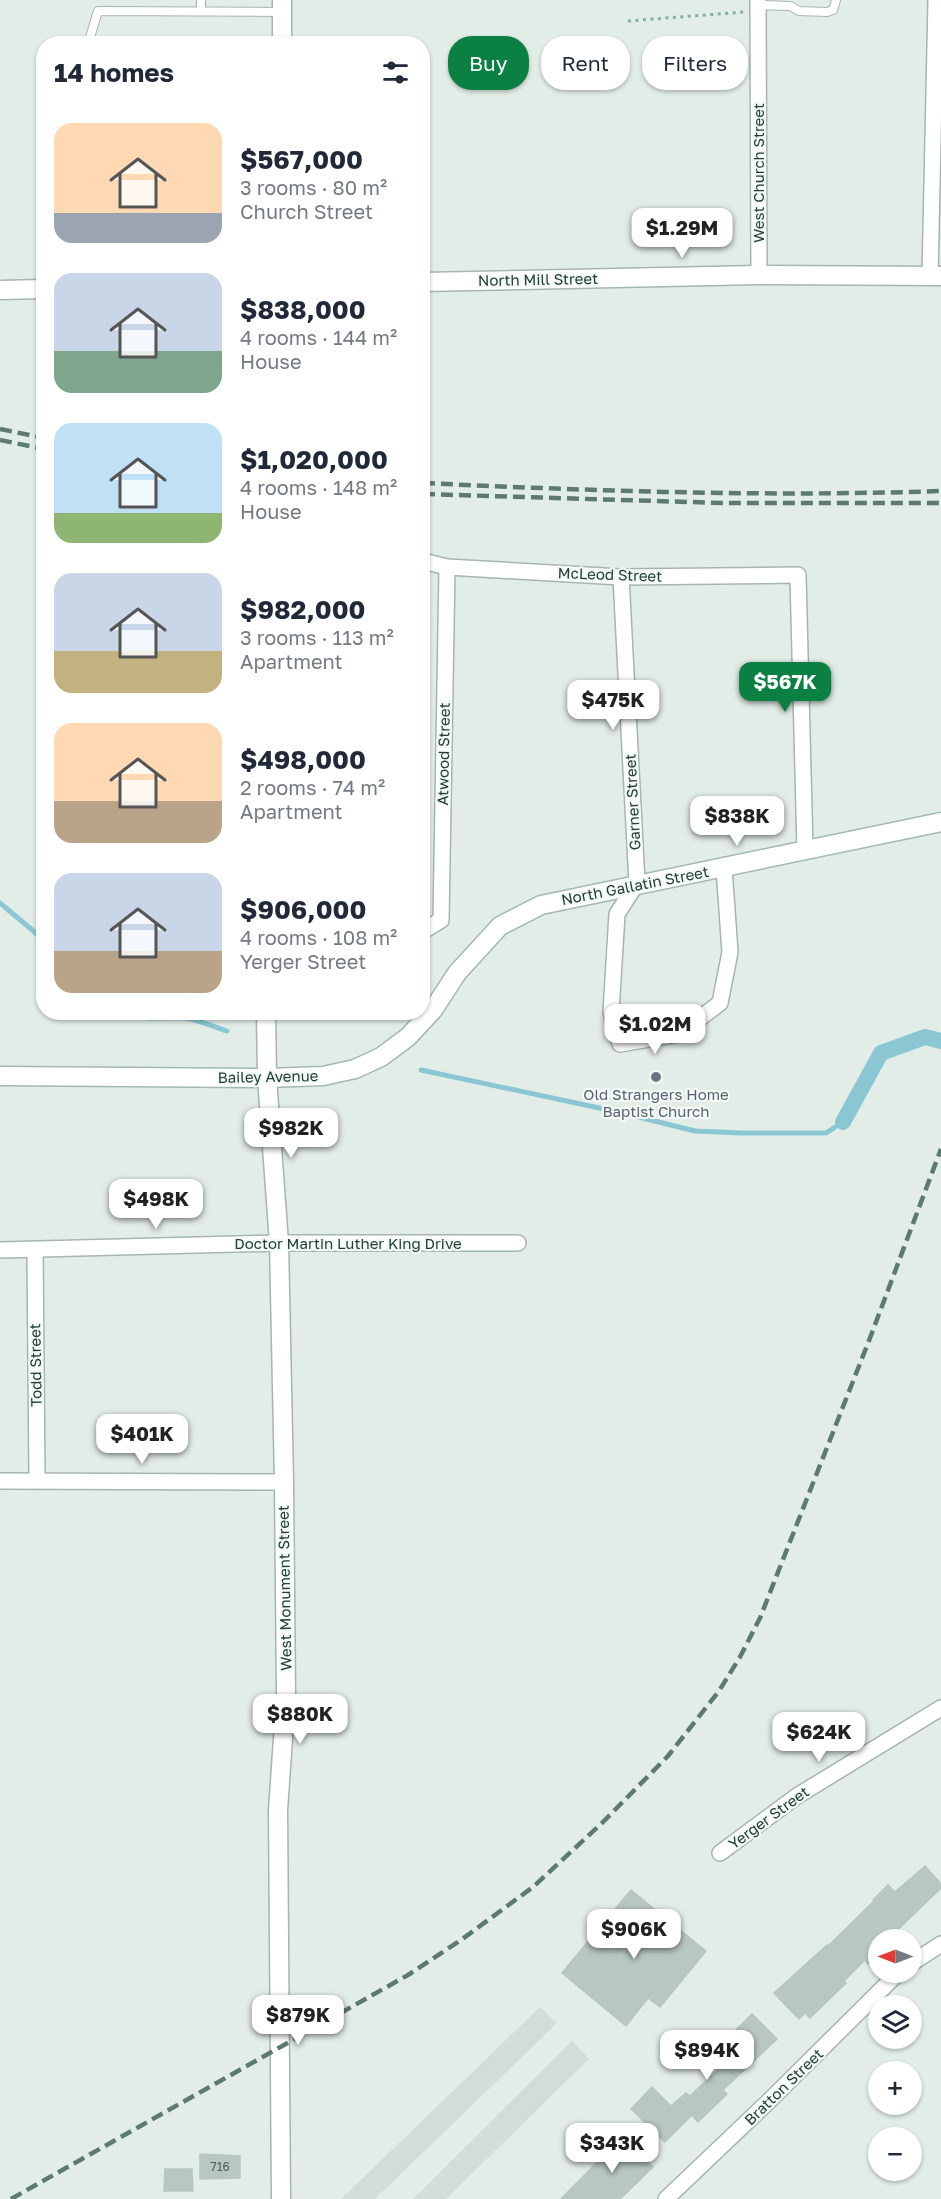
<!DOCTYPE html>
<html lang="en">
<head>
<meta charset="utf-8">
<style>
	:root { --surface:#fff; --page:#f2f2f3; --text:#1f2937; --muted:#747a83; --accent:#0b8043 }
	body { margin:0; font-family:"Golos Text",sans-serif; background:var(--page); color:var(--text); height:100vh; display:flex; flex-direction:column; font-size:22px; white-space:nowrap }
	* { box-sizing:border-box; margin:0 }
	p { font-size:20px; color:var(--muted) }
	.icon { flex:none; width:33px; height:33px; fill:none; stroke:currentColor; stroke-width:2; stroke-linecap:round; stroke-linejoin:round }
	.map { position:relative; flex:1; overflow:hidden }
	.drawer { position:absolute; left:36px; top:36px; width:394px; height:984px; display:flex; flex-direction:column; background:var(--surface); border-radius:24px; box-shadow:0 2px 4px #0004 }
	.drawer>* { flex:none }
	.banner { position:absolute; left:448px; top:36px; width:402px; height:54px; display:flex; gap:12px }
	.needle { width:39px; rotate:270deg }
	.fabs { position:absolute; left:868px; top:1929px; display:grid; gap:12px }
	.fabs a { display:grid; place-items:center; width:54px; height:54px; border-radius:50%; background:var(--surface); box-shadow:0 2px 4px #0004; font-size:30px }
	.price { position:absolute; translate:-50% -51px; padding:0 14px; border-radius:12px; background:#fff; color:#222; font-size:20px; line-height:39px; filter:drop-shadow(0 2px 3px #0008) }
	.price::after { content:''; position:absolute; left:50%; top:36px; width:18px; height:14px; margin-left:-9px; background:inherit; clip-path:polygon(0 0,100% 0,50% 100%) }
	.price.on { background:var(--accent); color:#fff }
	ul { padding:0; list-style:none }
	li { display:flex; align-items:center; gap:18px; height:150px; padding:0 18px }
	li span { display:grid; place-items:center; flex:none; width:168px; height:120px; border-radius:18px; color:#555 }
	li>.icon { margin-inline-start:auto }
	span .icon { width:72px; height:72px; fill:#fffc; stroke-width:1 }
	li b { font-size:26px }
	h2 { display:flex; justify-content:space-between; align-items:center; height:72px; padding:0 18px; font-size:26px }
	.pill { padding:0 21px; border-radius:24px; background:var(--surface); box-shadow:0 2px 4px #0004; font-size:21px; line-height:54px }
	.pill.on { background:var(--accent); color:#fff }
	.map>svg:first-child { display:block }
	.built { fill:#d1ddd7 }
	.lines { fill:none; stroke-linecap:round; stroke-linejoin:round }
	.stream { stroke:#8ac7d3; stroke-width:5 }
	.canal { stroke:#8ac7d3; stroke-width:16 }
	.building { fill:#b8c8c1; stroke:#b5c7bf; stroke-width:1.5 }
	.service-casing { stroke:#a5b5af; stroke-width:10 }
	.minor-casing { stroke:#a5b5af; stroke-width:18 }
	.tertiary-casing { stroke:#a5b5af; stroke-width:21 }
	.secondary-casing { stroke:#a1b9b0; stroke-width:21 }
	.path { stroke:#82b1a3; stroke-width:3; stroke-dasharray:3 4.5; stroke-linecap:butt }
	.service { stroke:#fff; stroke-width:8 }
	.minor { stroke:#fff; stroke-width:15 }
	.tertiary { stroke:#fff; stroke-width:18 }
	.secondary { stroke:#fff; stroke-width:18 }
	.rail { stroke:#5c7a72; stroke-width:4.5; stroke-dasharray:12 6; stroke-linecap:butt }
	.worship-dot { fill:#6b7280; stroke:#f3f9f6; stroke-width:2 }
	.labels { text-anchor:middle; stroke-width:4.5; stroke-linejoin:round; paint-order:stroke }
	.number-label { font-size:12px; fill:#48605a }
	.street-label { font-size:15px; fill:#223e37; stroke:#f3f9f6 }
	.worship-label { font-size:15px; fill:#5b616d; stroke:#f3f9f6 }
</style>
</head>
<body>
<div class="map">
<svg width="941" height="2199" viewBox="0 0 941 2199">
	<rect width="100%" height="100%" fill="#e3ede8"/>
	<g class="built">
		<path d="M540,2007L557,2023L375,2199H341Z"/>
		<path d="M572,2041L589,2059L446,2199H413Z"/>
	</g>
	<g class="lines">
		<g class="stream">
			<path d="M0,903L44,940"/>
			<path d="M126,1012C148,1023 169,1015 191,1019C203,1022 215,1027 227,1031"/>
			<path d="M421,1070L618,1112L695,1131L741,1133H826L843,1122"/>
		</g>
		<path class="canal" d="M843,1122L881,1053L925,1037L941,1041"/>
	</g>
	<g class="building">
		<path d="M925,1866L941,1884V1888L887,1940H879V1953L868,1964L865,1960L844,1981L846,1983L810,2018L805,2013L799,2019L774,1993L827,1945L828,1946L874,1901L873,1900L888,1885L895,1892Z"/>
		<path d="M631,1890L706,1951L660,2007L648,1998L626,2026L562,1973Z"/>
		<path d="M752,2014L777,2039L723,2090L727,2094L698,2122L692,2115L665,2142L631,2109L652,2087L671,2106L686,2093L690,2096L725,2063L712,2049L728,2033L730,2036Z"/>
		<path d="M624,2135L653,2167L620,2199H561Z"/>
		<path d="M200,2154L240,2156V2178L200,2179Z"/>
		<path d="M165,2169H192L193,2191H164Z"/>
	</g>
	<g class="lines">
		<defs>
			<g id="service">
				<path d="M201,0V11"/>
				<path d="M758,5L790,6L799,11L827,12L833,10L836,0"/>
				<path d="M88,44L98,11L281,12"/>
			</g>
			<g id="minor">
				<path d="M758,0L759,275"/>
				<path d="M930,277L936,0"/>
				<path d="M423,561L447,567L621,577L798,575L805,850"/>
				<path d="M621,577L637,883L617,914L611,1012L620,1044L679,1034L720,1003L730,952L724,868"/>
				<path d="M423,931L441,920L447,567"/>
				<path d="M0,1250L279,1243H518"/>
				<path d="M35,1250L37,1480"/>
				<path d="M0,1481L284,1482"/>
				<path d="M720,1853L797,1796L941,1708"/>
				<path d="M912,1963L941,1944"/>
				<path d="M666,2199L769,2101L899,1972"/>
			</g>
			<g id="tertiary">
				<path d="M282,44V0"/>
				<path d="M423,282L759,275L941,276"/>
				<path d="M0,290L44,289"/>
				<path d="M266,1012L267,1078L279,1243L284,1482L286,1696L278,1810L281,2199"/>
			</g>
			<path id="secondary" d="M0,1076L267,1078L323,1076L355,1069L381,1057L408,1037L433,1010L457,973L500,926L541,905L941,822"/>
		</defs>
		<use href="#service" class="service-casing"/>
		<use href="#minor" class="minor-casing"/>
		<use href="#tertiary" class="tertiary-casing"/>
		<use href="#secondary" class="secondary-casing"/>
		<path class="path" d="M628,21L744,12"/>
		<use href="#service" class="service"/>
		<use href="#minor" class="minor"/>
		<use href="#tertiary" class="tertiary"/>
		<use href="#secondary" class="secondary"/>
		<g class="rail">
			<path d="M0,429L44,438"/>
			<path d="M0,440L44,449"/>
			<path d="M423,483C595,491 769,497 941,491"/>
			<path d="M423,494L722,503H941"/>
			<path d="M11,2199L408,1975L461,1940L533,1887L602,1823L668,1756L719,1691L740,1657L760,1618L870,1338L941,1149"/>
		</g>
	</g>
	<circle class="worship-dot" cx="656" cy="1077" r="6"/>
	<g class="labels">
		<g class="number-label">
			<text x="220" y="2171">716</text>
		</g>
		<g class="street-label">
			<text transform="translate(759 173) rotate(-90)" y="5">West Church Street</text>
			<text transform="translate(538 280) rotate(-1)" y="5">North Mill Street</text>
			<text transform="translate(610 575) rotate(2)" y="5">McLeod Street</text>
			<text transform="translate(444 754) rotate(-89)" y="5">Atwood Street</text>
			<text transform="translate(633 802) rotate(-93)" y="5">Garner Street</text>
			<text transform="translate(635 886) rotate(-11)" y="5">North Gallatin Street</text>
			<text transform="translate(268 1077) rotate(-1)" y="5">Bailey Avenue</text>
			<text x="348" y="1249">Doctor Martin Luther King Drive</text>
			<text transform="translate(36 1365) rotate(-91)" y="5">Todd Street</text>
			<text transform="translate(285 1588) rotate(-91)" y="5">West Monument Street</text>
			<text transform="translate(769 1818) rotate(-36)" y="5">Yerger Street</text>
			<text transform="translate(784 2087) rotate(-44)" y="5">Bratton Street</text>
		</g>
		<g class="worship-label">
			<text x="656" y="1100">Old Strangers Home<tspan x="656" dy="17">Baptist Church</tspan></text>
		</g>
	</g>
</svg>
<div class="fabs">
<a><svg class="needle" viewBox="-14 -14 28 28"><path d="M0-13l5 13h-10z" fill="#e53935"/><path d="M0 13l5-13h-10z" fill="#747a83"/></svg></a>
<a><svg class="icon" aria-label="layers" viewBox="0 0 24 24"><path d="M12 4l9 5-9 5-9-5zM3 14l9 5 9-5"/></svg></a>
<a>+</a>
<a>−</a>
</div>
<b class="price" style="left:682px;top:259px">$1.29M</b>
<b class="price on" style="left:785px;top:713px">$567K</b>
<b class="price" style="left:613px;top:731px">$475K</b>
<b class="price" style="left:737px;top:847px">$838K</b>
<b class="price" style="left:655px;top:1055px">$1.02M</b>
<b class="price" style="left:291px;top:1159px">$982K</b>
<b class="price" style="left:156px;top:1230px">$498K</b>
<b class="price" style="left:142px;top:1465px">$401K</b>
<b class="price" style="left:300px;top:1745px">$880K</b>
<b class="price" style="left:819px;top:1763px">$624K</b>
<b class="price" style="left:634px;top:1960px">$906K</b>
<b class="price" style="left:298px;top:2046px">$879K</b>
<b class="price" style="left:707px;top:2081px">$894K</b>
<b class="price" style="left:612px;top:2174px">$343K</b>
<div class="banner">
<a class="pill on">Buy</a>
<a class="pill">Rent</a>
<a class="pill">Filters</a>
</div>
<section class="drawer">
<h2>14 homes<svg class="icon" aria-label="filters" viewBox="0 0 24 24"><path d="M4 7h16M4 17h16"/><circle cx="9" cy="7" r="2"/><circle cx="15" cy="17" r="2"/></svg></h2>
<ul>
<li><span style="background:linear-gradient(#ffd9b3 75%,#9aa5b1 0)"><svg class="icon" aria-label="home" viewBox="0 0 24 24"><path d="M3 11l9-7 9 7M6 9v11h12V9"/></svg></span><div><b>$567,000</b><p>3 rooms · 80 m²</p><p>Church Street</p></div></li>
<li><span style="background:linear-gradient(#c9d6e8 65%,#7fa58c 0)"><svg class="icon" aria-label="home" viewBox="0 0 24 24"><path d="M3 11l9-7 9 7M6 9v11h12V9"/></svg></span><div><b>$838,000</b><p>4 rooms · 144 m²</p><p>House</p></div></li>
<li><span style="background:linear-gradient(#bfe0f5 75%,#8fb573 0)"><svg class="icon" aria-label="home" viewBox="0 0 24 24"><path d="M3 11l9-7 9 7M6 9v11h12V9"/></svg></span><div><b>$1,020,000</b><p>4 rooms · 148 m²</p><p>House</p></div></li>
<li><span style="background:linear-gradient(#c9d6e8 65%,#c2b280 0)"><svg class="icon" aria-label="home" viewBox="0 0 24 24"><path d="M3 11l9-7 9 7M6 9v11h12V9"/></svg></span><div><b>$982,000</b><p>3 rooms · 113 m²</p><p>Apartment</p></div></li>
<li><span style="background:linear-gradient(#ffd9b3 65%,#b9a48a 0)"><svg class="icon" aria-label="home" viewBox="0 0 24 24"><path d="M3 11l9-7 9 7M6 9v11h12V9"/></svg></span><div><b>$498,000</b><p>2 rooms · 74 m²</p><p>Apartment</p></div></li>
<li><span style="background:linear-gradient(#c9d6e8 65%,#b9a48a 0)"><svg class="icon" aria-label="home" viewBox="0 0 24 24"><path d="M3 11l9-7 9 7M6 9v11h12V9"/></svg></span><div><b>$906,000</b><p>4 rooms · 108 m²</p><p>Yerger Street</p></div></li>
</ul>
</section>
</div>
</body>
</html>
